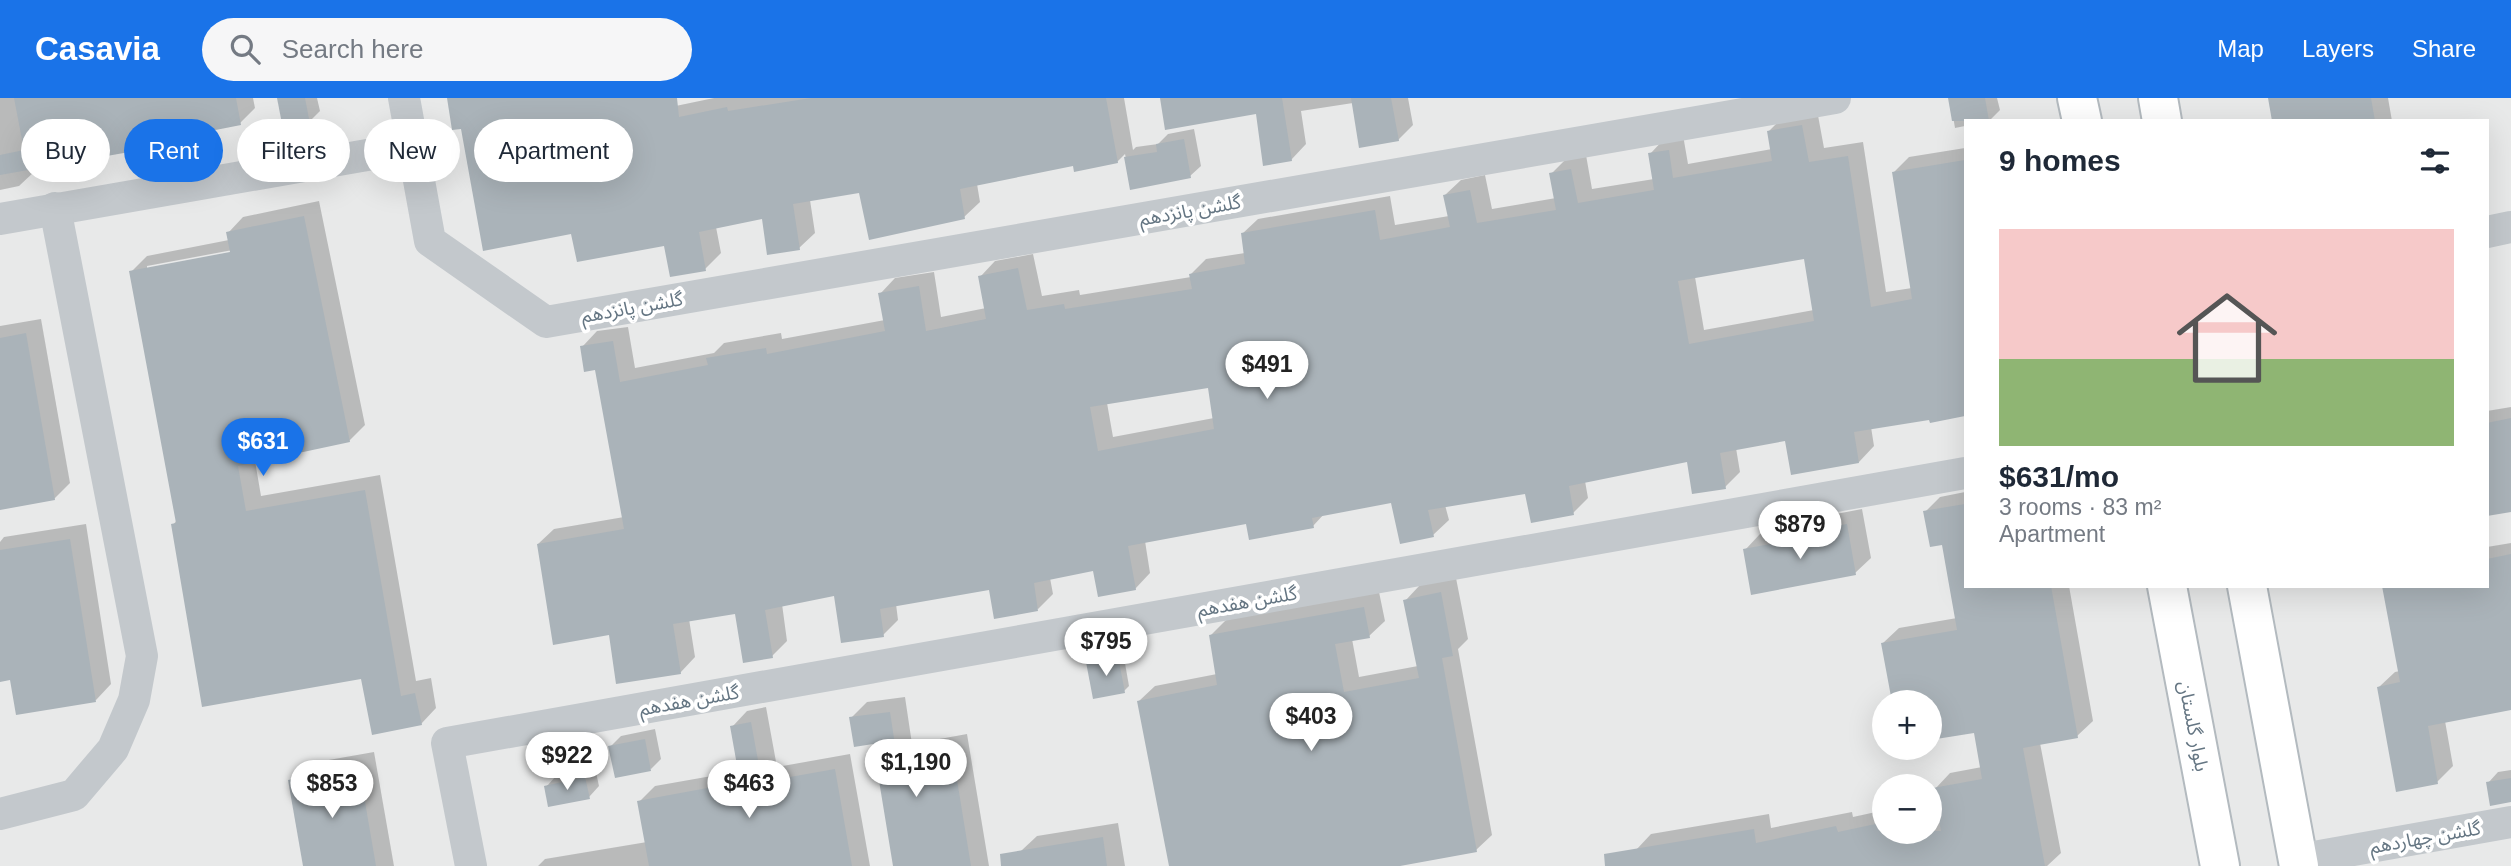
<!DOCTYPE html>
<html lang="en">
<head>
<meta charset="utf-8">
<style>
	:root { --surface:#fff; --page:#f6f6f7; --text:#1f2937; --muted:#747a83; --line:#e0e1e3; --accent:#1a73e8 }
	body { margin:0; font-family:Helvetica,"Noto Sans Arabic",sans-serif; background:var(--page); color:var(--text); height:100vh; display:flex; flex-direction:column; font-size:26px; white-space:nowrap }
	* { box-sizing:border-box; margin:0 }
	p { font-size:23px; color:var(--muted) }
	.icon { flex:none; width:38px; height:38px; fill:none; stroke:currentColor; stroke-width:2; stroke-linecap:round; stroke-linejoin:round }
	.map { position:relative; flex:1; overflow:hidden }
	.drawer { position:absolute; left:1964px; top:21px; width:525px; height:469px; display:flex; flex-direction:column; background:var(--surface); border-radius:0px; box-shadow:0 7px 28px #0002 }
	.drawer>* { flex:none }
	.top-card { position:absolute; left:21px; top:21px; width:665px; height:63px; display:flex; gap:14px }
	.fabs { position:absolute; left:1872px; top:592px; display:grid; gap:14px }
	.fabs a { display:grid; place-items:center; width:70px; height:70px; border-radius:50%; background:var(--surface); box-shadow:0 7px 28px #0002; font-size:35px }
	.price { position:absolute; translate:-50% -60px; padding:0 16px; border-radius:24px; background:#fff; color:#222; font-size:23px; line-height:46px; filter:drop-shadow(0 2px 4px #0008) }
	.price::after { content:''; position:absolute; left:50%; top:42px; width:21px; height:16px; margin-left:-10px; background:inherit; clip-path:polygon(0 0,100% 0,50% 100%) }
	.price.on { background:var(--accent); color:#fff }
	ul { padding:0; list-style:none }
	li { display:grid; align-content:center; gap:14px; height:371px; padding:0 35px }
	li+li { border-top:2px solid var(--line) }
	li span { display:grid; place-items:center; height:217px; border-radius:0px; color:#555 }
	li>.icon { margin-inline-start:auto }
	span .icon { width:126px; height:126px; fill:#fffc; stroke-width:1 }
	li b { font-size:30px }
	h2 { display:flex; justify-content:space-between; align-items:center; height:84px; padding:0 35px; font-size:30px }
	.pill { padding:0 24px; border-radius:32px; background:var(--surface); box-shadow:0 7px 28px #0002; font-size:24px; line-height:63px }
	.pill.on { background:var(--accent); color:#fff }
	header { display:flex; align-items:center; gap:42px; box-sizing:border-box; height:98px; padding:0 35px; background:var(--accent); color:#fff }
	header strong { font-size:33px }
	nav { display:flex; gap:38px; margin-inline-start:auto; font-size:24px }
	.search { width:490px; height:63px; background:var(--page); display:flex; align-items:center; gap:18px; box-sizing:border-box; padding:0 24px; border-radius:38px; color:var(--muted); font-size:26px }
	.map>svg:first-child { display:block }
	.built { fill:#e8e9e9; fill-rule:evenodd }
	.shadow { fill:#0003; fill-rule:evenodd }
	.building { fill:#aab3b9; fill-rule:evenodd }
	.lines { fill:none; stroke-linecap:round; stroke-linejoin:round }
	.secondary-casing { stroke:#b3babf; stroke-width:42 }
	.street { stroke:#c3c8cc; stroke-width:32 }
	.secondary { stroke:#fff; stroke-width:38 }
	.labels { text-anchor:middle; stroke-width:7; stroke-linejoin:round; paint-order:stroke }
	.street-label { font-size:19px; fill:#657683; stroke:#fff }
</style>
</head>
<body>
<header>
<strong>Casavia</strong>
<div class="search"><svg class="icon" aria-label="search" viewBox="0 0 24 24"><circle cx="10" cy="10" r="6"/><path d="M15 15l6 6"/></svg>Search here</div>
<nav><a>Map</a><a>Layers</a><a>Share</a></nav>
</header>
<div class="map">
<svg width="2511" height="768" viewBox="0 0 2511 768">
	<rect width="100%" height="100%" fill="#fafaf8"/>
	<path class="built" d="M0,0H2511V768H0ZM1965,23H2487V488H1965ZM1885,604H1930V649H1885ZM1885,688H1930V733H1885Z"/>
	<g class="shadow">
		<path d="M0,0H253L255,10L240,25L140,45L134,51L34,69L35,73L19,88L0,92Z"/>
		<path d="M279,0H317L320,13L309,24Z"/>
		<path d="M449,0H639L642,15L714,0H1124L1133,52L1136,49L1158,46L1168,36L1194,31L1201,68L1190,78L1132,89L1125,56L1117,64L1074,66L977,86L980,104L964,119L861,93L810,102L815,135L799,150L764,119L716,129L721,155L705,171L665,146L573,134L462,29Z"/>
		<path d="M1161,0H1408L1413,27L1398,42L1353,5L1301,13L1306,46L1291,62L1257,14Z"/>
		<path d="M1950,0H1997L2000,12L1989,23H1965V28L1955,30Z"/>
		<path d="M2270,0H2388L2392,23H2274Z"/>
		<path d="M1817,12L1824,50L1863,44L1886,194L1912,190L1894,74L1909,59L1965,50V316L1931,323V320L1871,329L1874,348L1859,364L1786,341L1736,350L1740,374L1725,389L1689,362L1585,383L1588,400L1573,415L1527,394L1445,407L1449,422L1433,437L1392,403L1325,415L1313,428L1248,424L1145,443L1150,475L1135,491L1095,471L1050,480L1053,496L1038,511L991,490L896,506L898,522L883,537L835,496L782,506L787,543L772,558L736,514L689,521L695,559L680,575L610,535L538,446L554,431L624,419L597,270L582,249L597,233L628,229L635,270L714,255L724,245L781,235L782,241L885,222L880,196L895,180L934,174L941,219L986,210L980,179L995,163L1033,156L1042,198L1079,192L1080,197L1191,179V176L1206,161L1245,155L1242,136L1258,121L1390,98L1395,127L1449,118L1445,97L1461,82L1485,77L1492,111L1556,100L1551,76L1566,61L1586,57L1592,91L1654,81L1650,56L1665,40L1683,37L1688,66L1772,51L1768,34L1784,18ZM1806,159L1814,212L1704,232L1695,179ZM1209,288L1214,320L1113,339L1107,305Z"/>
		<path d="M319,103L365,327L349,343L255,363L261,398L380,377L416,583L431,580L436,610L421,626L173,427L177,422L131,174L147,158L229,142L228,135L243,119ZM238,151L239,154L147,172V168Z"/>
		<path d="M41,221L70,385L54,401L0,410V228Z"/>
		<path d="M2511,309V412L2489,416L2487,402V313Z"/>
		<path d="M1965,394V488H2069L2093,623L2077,638L2040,645L2061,755L2047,768H1638L1636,752L1651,736L1769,716L1771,730L1852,714L1853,719L1885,712V733H1930V702L1937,701L1935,691L1950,675L1982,669L1976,632L1930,604L1883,545L1899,530L1957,520L1943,445L1925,414L1940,399Z"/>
		<path d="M1862,411L1871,460L1855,475L1745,452L1760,436L1829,423L1836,416Z"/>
		<path d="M86,426L111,586L96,602L12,580L0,582V444L4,439Z"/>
		<path d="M2511,445V610L2445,623L2453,668L2437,684L2379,589L2395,574L2400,573L2487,488V449Z"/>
		<path d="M1456,480L1468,541L1458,551L1492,737L1476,752L1391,768H1171L1139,603L1155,588L1217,576L1210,538L1226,522L1379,494L1385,523L1369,538L1352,541L1359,579L1418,568L1405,503L1420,487Z"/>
		<path d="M1123,554L1129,588L1124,593L1088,565L1093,560Z"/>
		<path d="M905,599L912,646L967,636L989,768H895L874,644L851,620L867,604Z"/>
		<path d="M766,609L777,669L850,656L870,768H538L545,761L647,744L639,704L655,688L740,673L732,629L747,613Z"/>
		<path d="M655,631L661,661L651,671L610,649L621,638Z"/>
		<path d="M374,654L394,768H305L290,682L306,666Z"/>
		<path d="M595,670L599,688L589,699L546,689L556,678Z"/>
		<path d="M2511,672V702L2488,685L2498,674Z"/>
		<path d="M1118,725L1125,768H1023L1021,753L1037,738Z"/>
	</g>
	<g class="building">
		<path d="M14,0H236L241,27L134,48L135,53L0,77V57L24,52Z"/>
		<path d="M277,0H305L310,26L283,31Z"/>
		<path d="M447,0H677L679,19L727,9L728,13L811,0H1106L1118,65L1074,74L1073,68L960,91L965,121L869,142L859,95L793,106L800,152L767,157L762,121L699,134L706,173L670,179L664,148L577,164L571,136L483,153L461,31L452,32Z"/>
		<path d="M1160,0H1282L1292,63L1263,68L1256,16L1165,32Z"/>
		<path d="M1351,0H1391L1399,43L1359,50Z"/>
		<path d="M1948,0H1985L1989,23H1952Z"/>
		<path d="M2268,0H2371L2375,23H2272Z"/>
		<path d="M1802,27L1809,64L1848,58L1871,209L1912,201L1892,74L1965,62V318L1930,325L1929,322L1854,334L1859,365L1791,377L1785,343L1720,355L1726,391L1692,396L1687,364L1569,388L1574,417L1531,425L1525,396L1428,412L1434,439L1400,446L1391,405L1312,420L1314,430L1249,442L1246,426L1128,448L1136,492L1098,499L1093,473L1034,485L1038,513L994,521L989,492L880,511L884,539L841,545L834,498L765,512L773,560L743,565L735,516L673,526L681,576L616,586L609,537L553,547L537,446L624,431L595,272L584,274L580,248L613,243L620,284L708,267L706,260L766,250L767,256L885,233L878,195L919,188L926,233L986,221L978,178L1018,170L1027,212L1064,206L1065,211L1192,191L1189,176L1245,166L1241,135L1375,112L1380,142L1450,129L1443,97L1470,92L1477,125L1556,112L1549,75L1571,71L1578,105L1654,92L1648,55L1669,52L1673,80L1772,63L1767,33ZM1804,161L1814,223L1689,246L1678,183ZM1208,290L1214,331L1098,353L1090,309Z"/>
		<path d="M1184,41L1191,80L1130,92L1124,59L1157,54L1156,46Z"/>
		<path d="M304,118L350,344L238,368L246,413L365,392L401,598L415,595L422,627L372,637L361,581L202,609L171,426L176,425L129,173L230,154L226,134Z"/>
		<path d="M26,235L55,402L0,412V240Z"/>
		<path d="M2511,320V414L2487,418V325Z"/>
		<path d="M1965,406V488H2051L2078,640L2023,650L2045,768H1605L1604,756L1754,731L1756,745L1836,728L1838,734L1885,724V733H1941L1933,690L1982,681L1974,635L1930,642V604H1892L1881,545L1957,532L1942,447L1930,449L1923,413Z"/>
		<path d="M1847,426L1856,477L1751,497L1743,451L1819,437V431Z"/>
		<path d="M70,441L96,604L16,617L10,582L0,584V452Z"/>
		<path d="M2511,456V612L2428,628L2438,686L2396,694L2377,589L2400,584L2382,488H2487V461Z"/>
		<path d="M1441,494L1453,558L1442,560L1477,754L1400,768H1169L1137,603L1217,587L1209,537L1364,509L1370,540L1335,546L1344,594L1419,580L1403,502Z"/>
		<path d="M1118,558L1125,595L1093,601L1086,564Z"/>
		<path d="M890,614L897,660L952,651L971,768H893L873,646L854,649L849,619Z"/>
		<path d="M751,624L762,684L835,671L852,768H649L637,703L740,684L730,628Z"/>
		<path d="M645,641L651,673L615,680L608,648Z"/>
		<path d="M359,669L376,768H303L288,682Z"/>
		<path d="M585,679L590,701L548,709L544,688Z"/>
		<path d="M2511,680V704L2490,708L2486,684Z"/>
		<path d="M1103,739L1107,768H1001L1000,756Z"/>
	</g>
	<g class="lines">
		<defs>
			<g id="secondary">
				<path d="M2077,0L2082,23"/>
				<path d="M2158,0L2162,23"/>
				<path d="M2167,488L2220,768"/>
				<path d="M2247,488L2299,768"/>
			</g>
		</defs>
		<use href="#secondary" class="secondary-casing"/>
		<g class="street">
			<path d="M404,0L430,143L546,224L1835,0"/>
			<path d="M0,121L413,49"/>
			<path d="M2487,134L2511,129"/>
			<path d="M0,716L74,697L113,651L134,602L142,558L55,110"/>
			<path d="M2297,762L2511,724"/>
			<path d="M471,768L447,645L1965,375"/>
		</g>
		<use href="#secondary" class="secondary"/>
	</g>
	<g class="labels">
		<g class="street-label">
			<text transform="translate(1190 112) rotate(-10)" y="7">گلشن پانزدهم</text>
			<text transform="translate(632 209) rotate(-10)" y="7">گلشن پانزدهم</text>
			<text transform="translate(1247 503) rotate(-10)" y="7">گلشن هفدهم</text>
			<text transform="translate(689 602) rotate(-10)" y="7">گلشن هفدهم</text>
			<text transform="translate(2194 628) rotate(79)" y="7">بلوار گلستان</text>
			<text transform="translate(2425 739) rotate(-10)" y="7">گلشن چهاردهم</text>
		</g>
	</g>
</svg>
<div class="fabs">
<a>+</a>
<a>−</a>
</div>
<b class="price" style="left:1267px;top:303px">$491</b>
<b class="price on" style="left:263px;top:380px">$631</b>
<b class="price" style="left:1800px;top:463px">$879</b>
<b class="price" style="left:1106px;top:580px">$795</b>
<b class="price" style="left:1311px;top:655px">$403</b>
<b class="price" style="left:567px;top:694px">$922</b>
<b class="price" style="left:916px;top:701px">$1,190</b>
<b class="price" style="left:332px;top:722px">$853</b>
<b class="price" style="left:749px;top:722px">$463</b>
<div class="top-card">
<a class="pill">Buy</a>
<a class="pill on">Rent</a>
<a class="pill">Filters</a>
<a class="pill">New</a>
<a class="pill">Apartment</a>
</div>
<section class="drawer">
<h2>9 homes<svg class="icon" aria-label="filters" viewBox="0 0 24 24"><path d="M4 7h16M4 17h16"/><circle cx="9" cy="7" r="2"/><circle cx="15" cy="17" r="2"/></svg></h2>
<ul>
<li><span style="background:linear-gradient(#f6c9c9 60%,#8fb573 0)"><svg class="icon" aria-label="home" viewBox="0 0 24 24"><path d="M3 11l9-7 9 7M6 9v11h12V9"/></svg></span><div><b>$631/mo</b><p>3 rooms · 83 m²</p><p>Apartment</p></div></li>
</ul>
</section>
</div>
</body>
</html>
